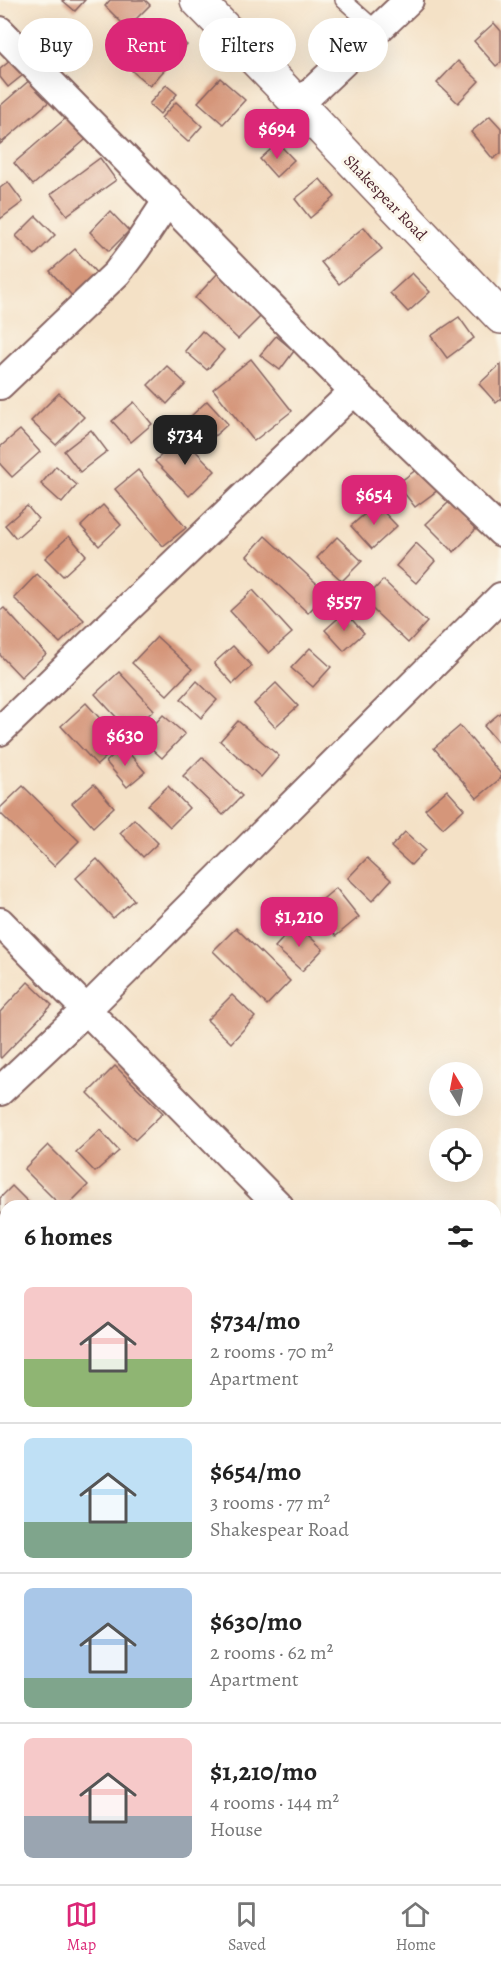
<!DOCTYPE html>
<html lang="en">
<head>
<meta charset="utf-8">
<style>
	:root { --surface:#fff; --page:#f6f6f6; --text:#222; --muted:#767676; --line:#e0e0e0; --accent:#db2777 }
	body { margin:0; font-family:Alegreya,serif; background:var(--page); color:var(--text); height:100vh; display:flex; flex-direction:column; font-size:22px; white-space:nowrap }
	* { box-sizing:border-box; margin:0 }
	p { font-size:20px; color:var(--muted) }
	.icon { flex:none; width:33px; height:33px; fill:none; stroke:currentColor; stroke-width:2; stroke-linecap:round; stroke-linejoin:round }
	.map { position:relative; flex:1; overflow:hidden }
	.drawer { position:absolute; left:0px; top:1200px; width:501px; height:684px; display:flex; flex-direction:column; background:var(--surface); border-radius:18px 18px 0 0; box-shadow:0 6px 24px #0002 }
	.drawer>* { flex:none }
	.banner { position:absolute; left:18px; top:18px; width:465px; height:54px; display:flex; gap:12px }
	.needle { width:39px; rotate:350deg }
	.buttons { position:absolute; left:429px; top:1062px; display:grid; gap:12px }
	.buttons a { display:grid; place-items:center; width:54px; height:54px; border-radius:50%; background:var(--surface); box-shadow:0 6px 24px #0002; font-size:30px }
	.price { position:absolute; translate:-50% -51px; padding:0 14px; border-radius:12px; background:var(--accent); color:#fff; font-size:20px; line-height:39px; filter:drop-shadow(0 2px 3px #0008) }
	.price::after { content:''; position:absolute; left:50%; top:36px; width:18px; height:14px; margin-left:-9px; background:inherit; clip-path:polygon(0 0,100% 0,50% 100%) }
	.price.active { background:#222; color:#fff }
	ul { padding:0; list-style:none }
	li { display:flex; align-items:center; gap:18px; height:150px; padding:0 24px }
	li+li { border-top:2px solid var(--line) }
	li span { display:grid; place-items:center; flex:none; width:168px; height:120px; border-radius:9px; color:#555 }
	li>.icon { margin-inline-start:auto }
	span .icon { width:72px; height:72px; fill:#fffc; stroke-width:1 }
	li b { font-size:26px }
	h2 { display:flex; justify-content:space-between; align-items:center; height:72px; padding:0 24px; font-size:26px }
	.tag { padding:0 21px; border-radius:27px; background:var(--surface); box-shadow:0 6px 24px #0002; font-size:21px; line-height:54px }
	.tag.active { background:var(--accent); color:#fff }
	.tab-bar { display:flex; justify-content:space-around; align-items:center; height:84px; border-top:2px solid var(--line); background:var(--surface); font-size:16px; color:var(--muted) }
	.tab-bar a { display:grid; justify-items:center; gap:3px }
	.tab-bar .active { color:var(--accent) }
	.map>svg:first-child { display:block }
	.building { fill:#d5967a }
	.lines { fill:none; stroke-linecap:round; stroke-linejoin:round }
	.lane-casing { stroke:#866361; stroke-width:18 }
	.street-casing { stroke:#866361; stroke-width:32 }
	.secondary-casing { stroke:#866361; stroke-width:36 }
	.lane { stroke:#fff; stroke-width:15 }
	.street { stroke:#fff; stroke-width:28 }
	.secondary { stroke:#fff; stroke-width:33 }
	.labels { text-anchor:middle; stroke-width:6; stroke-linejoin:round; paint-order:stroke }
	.street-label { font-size:16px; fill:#4a1f2b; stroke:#fbf7ec }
</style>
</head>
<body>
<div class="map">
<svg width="501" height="1884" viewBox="0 0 501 1884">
	<rect width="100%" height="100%" fill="#fbf7ec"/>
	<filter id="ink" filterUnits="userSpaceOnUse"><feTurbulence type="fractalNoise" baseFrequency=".0167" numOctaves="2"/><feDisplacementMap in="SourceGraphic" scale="12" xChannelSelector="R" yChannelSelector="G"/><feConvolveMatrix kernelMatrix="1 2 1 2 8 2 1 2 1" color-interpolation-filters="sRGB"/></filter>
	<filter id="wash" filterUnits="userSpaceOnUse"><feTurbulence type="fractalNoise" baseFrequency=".008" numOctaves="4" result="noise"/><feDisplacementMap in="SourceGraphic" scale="24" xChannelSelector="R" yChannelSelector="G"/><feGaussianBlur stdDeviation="1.35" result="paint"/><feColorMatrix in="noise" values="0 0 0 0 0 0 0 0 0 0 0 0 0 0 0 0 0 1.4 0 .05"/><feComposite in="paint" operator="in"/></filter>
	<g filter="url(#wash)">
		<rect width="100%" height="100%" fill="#f4e1c6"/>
		<g id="blocks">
			<g class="building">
				<path d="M62,0H85L75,11Z"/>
				<path d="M110,0H145L150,5L127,28L105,6Z"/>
				<path d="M144,19L156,30L135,54L123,43Z"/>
				<path d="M494,23L501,31V62L496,66L474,41Z"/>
				<path d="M169,30L187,45L150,86L132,71Z"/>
				<path d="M16,56L28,71L8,87L0,77V69Z"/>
				<path d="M458,61L479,81L458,103L437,83Z"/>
				<path d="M32,78L51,100L0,144V106Z"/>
				<path d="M220,78L245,100L223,124L198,102Z"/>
				<path d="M166,85L177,94L160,114L149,104Z"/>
				<path d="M176,102L202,126L188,142L161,118Z"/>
				<path d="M73,112L92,134L33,185L14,163Z"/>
				<path d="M490,116L501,128V153L493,159L471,132Z"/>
				<path d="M278,143L294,160L276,177L260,159Z"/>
				<path d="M100,158L116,180L67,215L51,194Z"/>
				<path d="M320,179L335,197L310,218L295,199Z"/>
				<path d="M8,182L23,202L0,219V188Z"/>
				<path d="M110,211L129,231L109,251L90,232Z"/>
				<path d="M36,216L55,235L35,255L16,236Z"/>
				<path d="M364,227L382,249L339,284L321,262Z"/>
				<path d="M75,249L100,277L75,299L50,271Z"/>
				<path d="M218,273L262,315L238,339L195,298Z"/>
				<path d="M412,273L430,292L408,312L390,293Z"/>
				<path d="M459,317L474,338L447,358L431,336Z"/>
				<path d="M202,331L224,350L207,370L185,351Z"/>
				<path d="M276,336L294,351L280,370L260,355Z"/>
				<path d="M251,359L292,411L254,441L213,389Z"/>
				<path d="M501,364V399L496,403L479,384Z"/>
				<path d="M167,366L186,384L167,404L148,385Z"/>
				<path d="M59,393L84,417L56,445L31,421Z"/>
				<path d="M207,401L228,424L209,441L188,419Z"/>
				<path d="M134,402L152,424L131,442L112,421Z"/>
				<path d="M20,430L40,452L12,477L0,464V447Z"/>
				<path d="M91,430L107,451L80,472L64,451Z"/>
				<path d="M181,436L215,471L189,496L155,461Z"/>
				<path d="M56,466L77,485L62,503L41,484Z"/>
				<path d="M420,467L438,490L415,507L397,484Z"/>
				<path d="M138,470L186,528L163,546L115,489Z"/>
				<path d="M449,502L476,529L454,552L426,524Z"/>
				<path d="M376,504L397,526L372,549L351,526Z"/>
				<path d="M103,505L121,525L99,546L81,526Z"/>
				<path d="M27,506L38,519L16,538L5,525Z"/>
				<path d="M69,536L86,555L63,576L45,558Z"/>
				<path d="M265,536L327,593L308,613L247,556Z"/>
				<path d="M337,537L362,561L342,581L317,558Z"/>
				<path d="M416,543L435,561L416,583L396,566Z"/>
				<path d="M37,574L84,620L60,643L14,598Z"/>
				<path d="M383,580L427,622L408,643L364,601Z"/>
				<path d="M253,590L292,633L269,653L230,611Z"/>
				<path d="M4,608L46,654L21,677L0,655V611Z"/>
				<path d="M345,612L364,633L344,651L325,630Z"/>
				<path d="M157,637L192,669L167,695L132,663Z"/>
				<path d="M233,646L252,666L233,684L214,663Z"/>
				<path d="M310,648L331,667L313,687L291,668Z"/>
				<path d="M119,672L154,710L130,732L95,694Z"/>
				<path d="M197,681L217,700L201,718L181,699Z"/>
				<path d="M276,683L298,706L275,727L254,704Z"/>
				<path d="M86,703L122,743L97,765L61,726Z"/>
				<path d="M501,712V746L484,726Z"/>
				<path d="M163,715L185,734L162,758L141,739Z"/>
				<path d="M238,721L279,756L261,777L220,741Z"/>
				<path d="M460,726L501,774V778L477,798L434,748Z"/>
				<path d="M123,746L145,772L127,787L106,762Z"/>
				<path d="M202,757L242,796L223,815L183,776Z"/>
				<path d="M94,784L114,807L93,827L72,803Z"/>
				<path d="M23,786L79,841L54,866L0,813V808Z"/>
				<path d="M168,786L189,808L170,827L148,805Z"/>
				<path d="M447,790L464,809L443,828L425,809Z"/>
				<path d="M134,819L158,843L143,857L120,833Z"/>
				<path d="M405,832L425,850L411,865L391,847Z"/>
				<path d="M367,858L391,880L372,901L348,878Z"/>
				<path d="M97,859L134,900L113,918L76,878Z"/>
				<path d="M336,888L359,917L336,936L312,908Z"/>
				<path d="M296,924L323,949L302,971L275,947Z"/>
				<path d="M236,928L290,981L267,1005L213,951Z"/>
				<path d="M28,982L52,1005L1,1058L0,1057V1012Z"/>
				<path d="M232,995L255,1017L231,1043L207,1020Z"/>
				<path d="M115,1066L163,1113L135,1140L88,1093Z"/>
				<path d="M100,1130L119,1151L95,1172L76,1152Z"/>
				<path d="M48,1145L88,1185L67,1206H61L24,1169Z"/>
				<path d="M12,1186L32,1206H6V1218L0,1212V1198Z"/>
				<path d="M0,1244L6,1250V1266L0,1273Z"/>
				<path d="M495,1517L501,1523V1535L495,1542Z"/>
				<path d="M495,1595L501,1602V1613L495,1619Z"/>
				<path d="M501,1848V1884H466L464,1881L467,1878H495V1853Z"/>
				<path d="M38,1878H75L81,1884H31Z"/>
				<path d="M125,1878H156L150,1884H119Z"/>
				<path d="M335,1878H384L378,1884H329Z"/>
				<path d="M408,1878H414L418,1884H399Z"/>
			</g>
		</g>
	</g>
	<g filter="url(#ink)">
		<use href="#blocks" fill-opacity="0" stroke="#866361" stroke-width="1.5"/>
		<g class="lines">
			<defs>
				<path id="lane" d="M343,0L378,31"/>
				<g id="street">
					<path d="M0,31L354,391L501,532"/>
					<path d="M298,105L409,0"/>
					<path d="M0,385L117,273L136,248L168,200"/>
					<path d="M0,731L354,391"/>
					<path d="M0,922L279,1206"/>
					<path d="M0,1091L86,1010L501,597"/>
					<path d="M495,1426L501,1432"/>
					<path d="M0,1713L6,1707"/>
					<path d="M495,1797L501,1803"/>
					<path d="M222,1878L228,1884"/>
				</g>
				<path id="secondary" d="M197,0L279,84L501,317"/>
			</defs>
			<use href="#lane" class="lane-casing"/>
			<use href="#street" class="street-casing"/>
			<use href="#secondary" class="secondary-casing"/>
			<use href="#lane" class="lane"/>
			<use href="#street" class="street"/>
			<use href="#secondary" class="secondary"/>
		</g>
	</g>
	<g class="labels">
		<g class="street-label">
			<text transform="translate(386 197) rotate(46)" y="6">Shakespear Road</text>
		</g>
	</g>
</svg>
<div class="buttons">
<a><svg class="needle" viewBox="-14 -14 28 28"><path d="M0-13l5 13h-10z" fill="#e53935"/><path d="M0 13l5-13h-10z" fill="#767676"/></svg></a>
<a><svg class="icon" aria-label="locate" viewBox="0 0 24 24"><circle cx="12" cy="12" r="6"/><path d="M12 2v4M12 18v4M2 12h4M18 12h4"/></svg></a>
</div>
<b class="price" style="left:277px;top:160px">$694</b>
<b class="price active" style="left:185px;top:466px">$734</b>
<b class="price" style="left:374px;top:526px">$654</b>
<b class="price" style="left:344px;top:632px">$557</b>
<b class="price" style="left:125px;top:767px">$630</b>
<b class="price" style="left:299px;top:948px">$1,210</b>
<div class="banner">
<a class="tag">Buy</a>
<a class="tag active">Rent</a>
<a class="tag">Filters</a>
<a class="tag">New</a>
</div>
<section class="drawer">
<h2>6 homes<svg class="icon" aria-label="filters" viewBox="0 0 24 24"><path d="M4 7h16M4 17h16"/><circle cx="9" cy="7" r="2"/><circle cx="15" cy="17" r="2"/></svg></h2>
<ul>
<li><span style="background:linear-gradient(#f6c9c9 60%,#8fb573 0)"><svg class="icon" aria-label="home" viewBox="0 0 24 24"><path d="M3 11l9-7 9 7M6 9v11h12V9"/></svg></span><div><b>$734/mo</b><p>2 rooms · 70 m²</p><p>Apartment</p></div></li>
<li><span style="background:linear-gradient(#bfe0f5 70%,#7fa58c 0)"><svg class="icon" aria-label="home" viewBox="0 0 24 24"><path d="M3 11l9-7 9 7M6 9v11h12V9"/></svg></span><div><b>$654/mo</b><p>3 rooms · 77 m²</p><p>Shakespear Road</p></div></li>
<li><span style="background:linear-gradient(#a9c7e8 75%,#7fa58c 0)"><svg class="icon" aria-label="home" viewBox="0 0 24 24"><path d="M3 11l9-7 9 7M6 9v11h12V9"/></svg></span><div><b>$630/mo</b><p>2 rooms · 62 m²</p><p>Apartment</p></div></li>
<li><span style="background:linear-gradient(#f6c9c9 65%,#9aa5b1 0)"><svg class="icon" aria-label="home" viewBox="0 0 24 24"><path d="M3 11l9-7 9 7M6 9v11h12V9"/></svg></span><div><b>$1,210/mo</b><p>4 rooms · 144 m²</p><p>House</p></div></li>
</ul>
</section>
</div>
<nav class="tab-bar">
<a class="active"><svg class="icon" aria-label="map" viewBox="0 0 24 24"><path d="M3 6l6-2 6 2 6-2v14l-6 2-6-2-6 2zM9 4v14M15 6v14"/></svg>Map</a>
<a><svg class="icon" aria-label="saved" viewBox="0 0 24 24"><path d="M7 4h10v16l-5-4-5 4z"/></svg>Saved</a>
<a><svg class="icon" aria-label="home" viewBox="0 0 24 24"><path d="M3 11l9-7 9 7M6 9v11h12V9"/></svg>Home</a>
</nav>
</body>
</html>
